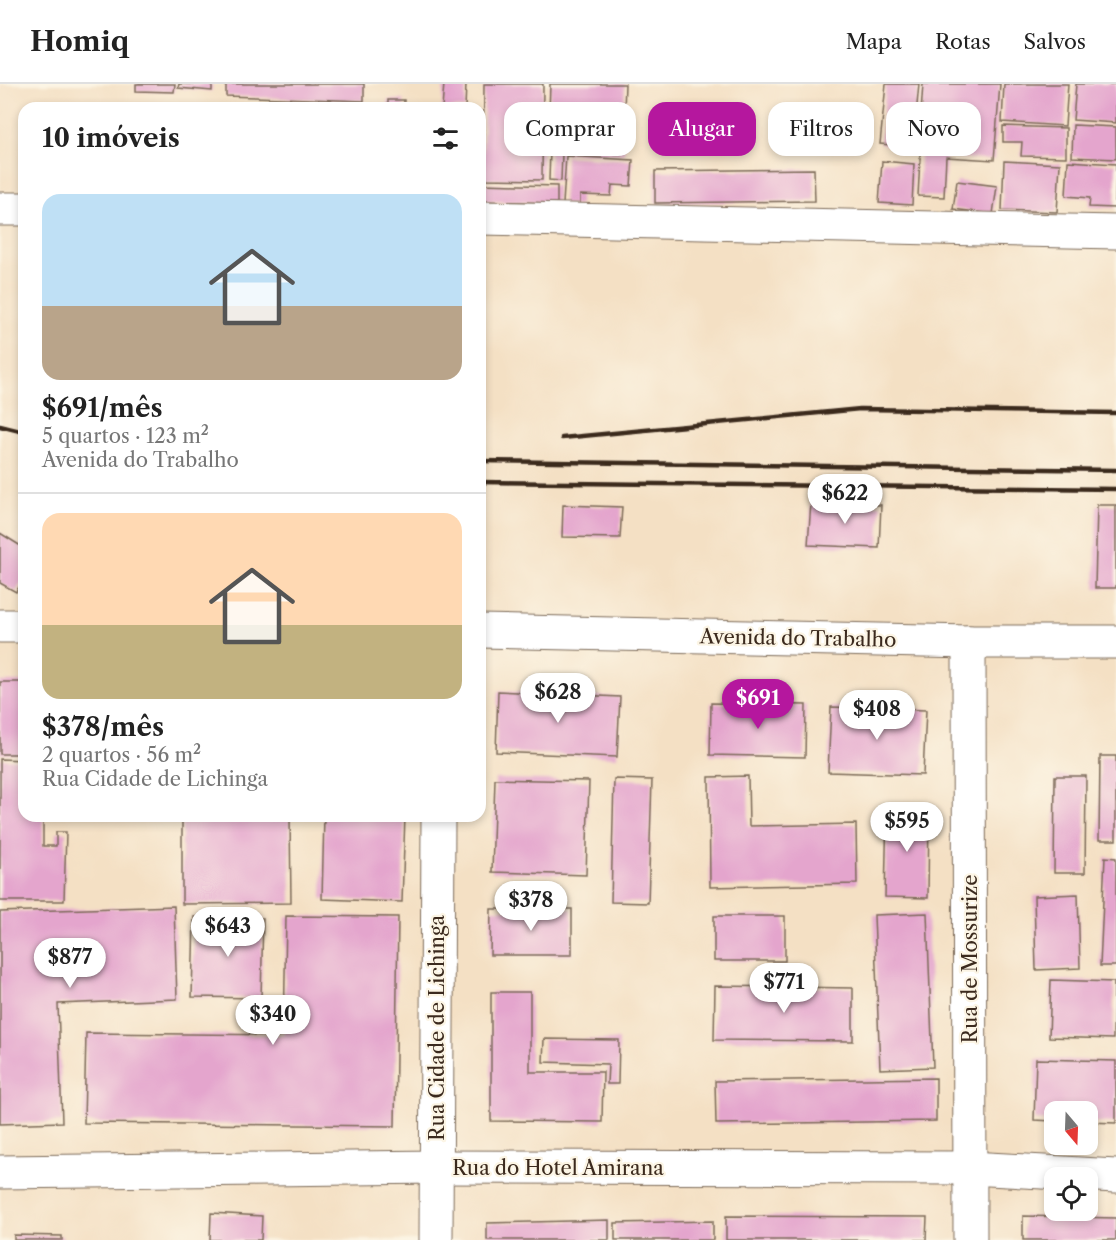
<!DOCTYPE html>
<html lang="pt">
<head>
<meta charset="utf-8">
<style>
	:root { --surface:#fff; --page:#f6f6f6; --text:#222; --muted:#767676; --line:#e0e0e0; --accent:#b5179e }
	body { margin:0; font-family:"Libre Caslon Text",serif; background:var(--page); color:var(--text); height:100vh; display:flex; flex-direction:column; font-size:22px; white-space:nowrap }
	* { box-sizing:border-box; margin:0 }
	p { font-size:20px; color:var(--muted) }
	.icon { flex:none; width:33px; height:33px; fill:none; stroke:currentColor; stroke-width:2; stroke-linecap:round; stroke-linejoin:round }
	.map { position:relative; flex:1; overflow:hidden }
	.panel { position:absolute; left:18px; top:18px; width:468px; height:720px; display:flex; flex-direction:column; background:var(--surface); border-radius:18px; box-shadow:0 3px 9px #0003 }
	.panel>* { flex:none }
	.hud { position:absolute; left:504px; top:18px; width:522px; height:54px; display:flex; gap:12px }
	.needle { width:39px; rotate:161deg }
	.tools { position:absolute; left:1044px; top:1017px; display:grid; gap:12px }
	.tools a { display:grid; place-items:center; width:54px; height:54px; border-radius:12px; background:var(--surface); box-shadow:0 3px 9px #0003; font-size:30px }
	.price { position:absolute; translate:-50% -51px; padding:0 14px; border-radius:21px; background:#fff; color:#222; font-size:20px; line-height:39px; filter:drop-shadow(0 2px 3px #0008) }
	.price::after { content:''; position:absolute; left:50%; top:36px; width:18px; height:14px; margin-left:-9px; background:inherit; clip-path:polygon(0 0,100% 0,50% 100%) }
	.price.current { background:var(--accent); color:#fff }
	ul { padding:0; list-style:none }
	li { display:grid; align-content:center; gap:12px; height:318px; padding:0 24px }
	li+li { border-top:2px solid var(--line) }
	li span { display:grid; place-items:center; height:186px; border-radius:18px; color:#555 }
	li>.icon { margin-inline-start:auto }
	span .icon { width:108px; height:108px; fill:#fffc; stroke-width:1 }
	li b { font-size:26px }
	h2 { display:flex; justify-content:space-between; align-items:center; height:72px; padding:0 24px; font-size:26px }
	.chip { padding:0 21px; border-radius:18px; background:var(--surface); box-shadow:0 3px 9px #0003; font-size:21px; line-height:54px }
	.chip.current { background:var(--accent); color:#fff }
	header { display:flex; align-items:center; gap:36px; box-sizing:border-box; height:84px; padding:0 30px; background:var(--surface); border-bottom:2px solid var(--line) }
	header strong { font-size:28px }
	nav { display:flex; gap:33px; margin-inline-start:auto; font-size:21px }
	.map>svg:first-child { display:block }
	.building { fill:#e4a5cd }
	.lines { fill:none; stroke-linecap:round; stroke-linejoin:round }
	.minor-casing { stroke:#7c6a58; stroke-width:35 }
	.minor { stroke:#fff; stroke-width:33 }
	.rail { stroke:#3b2a1e; stroke-width:4.5 }
	.labels { text-anchor:middle; stroke-width:4.5; stroke-linejoin:round; paint-order:stroke }
	.street-label { font-size:20px; fill:#3b2a1e; stroke:#fcf5e5 }
</style>
</head>
<body>
<header>
<strong>Homiq</strong>
<nav><a>Mapa</a><a>Rotas</a><a>Salvos</a></nav>
</header>
<div class="map">
<svg width="1116" height="1156" viewBox="0 0 1116 1156">
	<rect width="100%" height="100%" fill="#fcf5e5"/>
	<filter id="ink" filterUnits="userSpaceOnUse"><feTurbulence type="fractalNoise" baseFrequency=".0167" numOctaves="2"/><feDisplacementMap in="SourceGraphic" scale="12" xChannelSelector="R" yChannelSelector="G"/><feConvolveMatrix kernelMatrix="1 2 1 2 8 2 1 2 1" color-interpolation-filters="sRGB"/></filter>
	<filter id="wash" filterUnits="userSpaceOnUse"><feTurbulence type="fractalNoise" baseFrequency=".008" numOctaves="4" result="noise"/><feDisplacementMap in="SourceGraphic" scale="24" xChannelSelector="R" yChannelSelector="G"/><feGaussianBlur stdDeviation="1.35" result="paint"/><feColorMatrix in="noise" values="0 0 0 0 0 0 0 0 0 0 0 0 0 0 0 0 0 1.4 0 .05"/><feComposite in="paint" operator="in"/></filter>
	<g filter="url(#wash)">
		<rect width="100%" height="100%" fill="#f4e0c4"/>
		<g id="blocks">
			<g class="building">
				<path d="M136,0H175L174,8L136,7Z"/>
				<path d="M179,0H212V7L178,4Z"/>
				<path d="M226,0H364V17L226,12Z"/>
				<path d="M444,0H466L465,24H442Z"/>
				<path d="M484,0H543L542,96L483,95Z"/>
				<path d="M550,0H625L624,27H595V35H567V29H549Z"/>
				<path d="M886,0H919L913,63L880,60Z"/>
				<path d="M923,0H1000L994,76L946,73L944,113L918,112L922,38L978,41L927,37L928,30L921,29Z"/>
				<path d="M1004,0H1068L1065,42L1002,38Z"/>
				<path d="M1076,0H1116V39L1073,36Z"/>
				<rect x="388" y="16" width="16" height="8"/>
				<path d="M551,38L625,39L624,70L562,69L561,97L549,96Z"/>
				<path d="M1073,41L1116,43V75L1072,73Z"/>
				<path d="M1003,42L1066,44V73L1021,72L1022,58H1003Z"/>
				<path d="M566,72L633,76L631,102L612,101L611,112L580,111V121L563,120Z"/>
				<path d="M882,77L914,80L912,121L879,119Z"/>
				<path d="M1004,77L1060,80L1057,128L1002,126Z"/>
				<path d="M1068,77L1116,80L1115,124L1089,123L1090,114L1066,112Z"/>
				<path d="M814,85L815,117L655,119V87Z"/>
				<path d="M957,97L997,102L993,130L953,125Z"/>
				<path d="M480,100L557,102V119L480,117Z"/>
				<path d="M811,418L881,421L879,464L808,461Z"/>
				<path d="M563,421L622,423L620,454L562,453Z"/>
				<path d="M1097,421H1116V504H1095Z"/>
				<path d="M0,449L24,464V499L22,498L16,508L0,499Z"/>
				<rect x="0" y="598" width="24" height="72"/>
				<path d="M498,607L620,613L617,673L496,668Z"/>
				<path d="M711,619L806,621L805,673L710,671Z"/>
				<path d="M831,623L926,626L923,691L828,688Z"/>
				<path d="M1100,672H1116V756H1099Z"/>
				<path d="M0,675L24,676V732H43V762H56V748H66L64,817H0Z"/>
				<path d="M748,692L749,742L856,740L857,800L710,803L709,693Z"/>
				<path d="M1055,692H1086L1085,789H1054Z"/>
				<path d="M495,695L589,697L586,791L492,788Z"/>
				<path d="M614,695L652,696L648,819L611,818Z"/>
				<path d="M887,724L929,725L928,814L885,813Z"/>
				<path d="M182,732H290L291,819L182,820Z"/>
				<path d="M324,732H405L402,818L322,815Z"/>
				<path d="M1105,773L1116,774V882H1100Z"/>
				<path d="M1078,810L1080,884L1036,886L1034,812Z"/>
				<path d="M174,822L177,915L58,920L62,1038L0,1040V828Z"/>
				<path d="M491,825H572V871H490Z"/>
				<path d="M927,829L933,983L880,985L874,831Z"/>
				<path d="M286,832L398,833L395,1042L84,1039L86,949L284,951Z"/>
				<rect x="714" y="832" width="71" height="45"/>
				<path d="M194,833L263,834L261,914L192,913Z"/>
				<path d="M1051,896L1114,898L1113,955L1049,953Z"/>
				<path d="M715,902L853,904V957L714,956Z"/>
				<path d="M491,908H530V988H603L602,1038L491,1037Z"/>
				<path d="M544,955L619,956L618,1000H607L608,980L543,978Z"/>
				<path d="M1036,975L1116,977V1039L1088,1038V1028H1054V1037L1034,1036Z"/>
				<path d="M936,994V1037L716,1040L715,997Z"/>
				<path d="M211,1129L262,1132L261,1156H210Z"/>
				<path d="M726,1132L927,1133L926,1156H726Z"/>
				<path d="M1023,1132L1116,1134V1156H1023Z"/>
				<path d="M609,1136V1156H487V1139Z"/>
				<path d="M713,1137V1156H615V1139Z"/>
				<path d="M14,1151L62,1152V1156H14Z"/>
			</g>
		</g>
	</g>
	<g filter="url(#ink)">
		<use href="#blocks" fill-opacity="0" stroke="#7c6a58" stroke-width="1.5"/>
		<g class="lines">
			<defs>
				<g id="minor">
					<path d="M0,125H24"/>
					<path d="M480,134L1116,148"/>
					<path d="M0,542H24"/>
					<path d="M480,547L969,558H1116"/>
					<path d="M969,558L970,1156"/>
					<path d="M0,1088L437,1083L970,1084L1116,1092"/>
					<path d="M436,1156L438,732"/>
				</g>
			</defs>
			<use href="#minor" class="minor-casing"/>
			<use href="#minor" class="minor"/>
			<g class="rail">
				<path d="M0,342L24,348"/>
				<path d="M562,354L860,325L1116,329"/>
				<path d="M480,377L1116,386"/>
				<path d="M480,398L1116,405"/>
			</g>
		</g>
	</g>
	<g class="labels">
		<g class="street-label">
			<text transform="translate(798 554) rotate(1)" y="7">Avenida do Trabalho</text>
			<text transform="translate(970 875) rotate(-90)" y="7">Rua de Mossurize</text>
			<text transform="translate(437 944) rotate(-90)" y="7">Rua Cidade de Lichinga</text>
			<text x="558" y="1091">Rua do Hotel Amirana</text>
		</g>
	</g>
</svg>
<div class="tools">
<a><svg class="needle" viewBox="-14 -14 28 28"><path d="M0-13l5 13h-10z" fill="#e53935"/><path d="M0 13l5-13h-10z" fill="#767676"/></svg></a>
<a><svg class="icon" aria-label="locate" viewBox="0 0 24 24"><circle cx="12" cy="12" r="6"/><path d="M12 2v4M12 18v4M2 12h4M18 12h4"/></svg></a>
</div>
<b class="price" style="left:845px;top:441px">$622</b>
<b class="price" style="left:558px;top:640px">$628</b>
<b class="price current" style="left:758px;top:646px">$691</b>
<b class="price" style="left:877px;top:657px">$408</b>
<b class="price" style="left:907px;top:769px">$595</b>
<b class="price" style="left:531px;top:848px">$378</b>
<b class="price" style="left:228px;top:874px">$643</b>
<b class="price" style="left:70px;top:905px">$877</b>
<b class="price" style="left:784px;top:930px">$771</b>
<b class="price" style="left:273px;top:962px">$340</b>
<div class="hud">
<a class="chip">Comprar</a>
<a class="chip current">Alugar</a>
<a class="chip">Filtros</a>
<a class="chip">Novo</a>
</div>
<section class="panel">
<h2>10 imóveis<svg class="icon" aria-label="filters" viewBox="0 0 24 24"><path d="M4 7h16M4 17h16"/><circle cx="9" cy="7" r="2"/><circle cx="15" cy="17" r="2"/></svg></h2>
<ul>
<li><span style="background:linear-gradient(#bfe0f5 60%,#b9a48a 0)"><svg class="icon" aria-label="home" viewBox="0 0 24 24"><path d="M3 11l9-7 9 7M6 9v11h12V9"/></svg></span><div><b>$691/mês</b><p>5 quartos · 123 m²</p><p>Avenida do Trabalho</p></div></li>
<li><span style="background:linear-gradient(#ffd9b3 60%,#c2b280 0)"><svg class="icon" aria-label="home" viewBox="0 0 24 24"><path d="M3 11l9-7 9 7M6 9v11h12V9"/></svg></span><div><b>$378/mês</b><p>2 quartos · 56 m²</p><p>Rua Cidade de Lichinga</p></div></li>
</ul>
</section>
</div>
</body>
</html>
